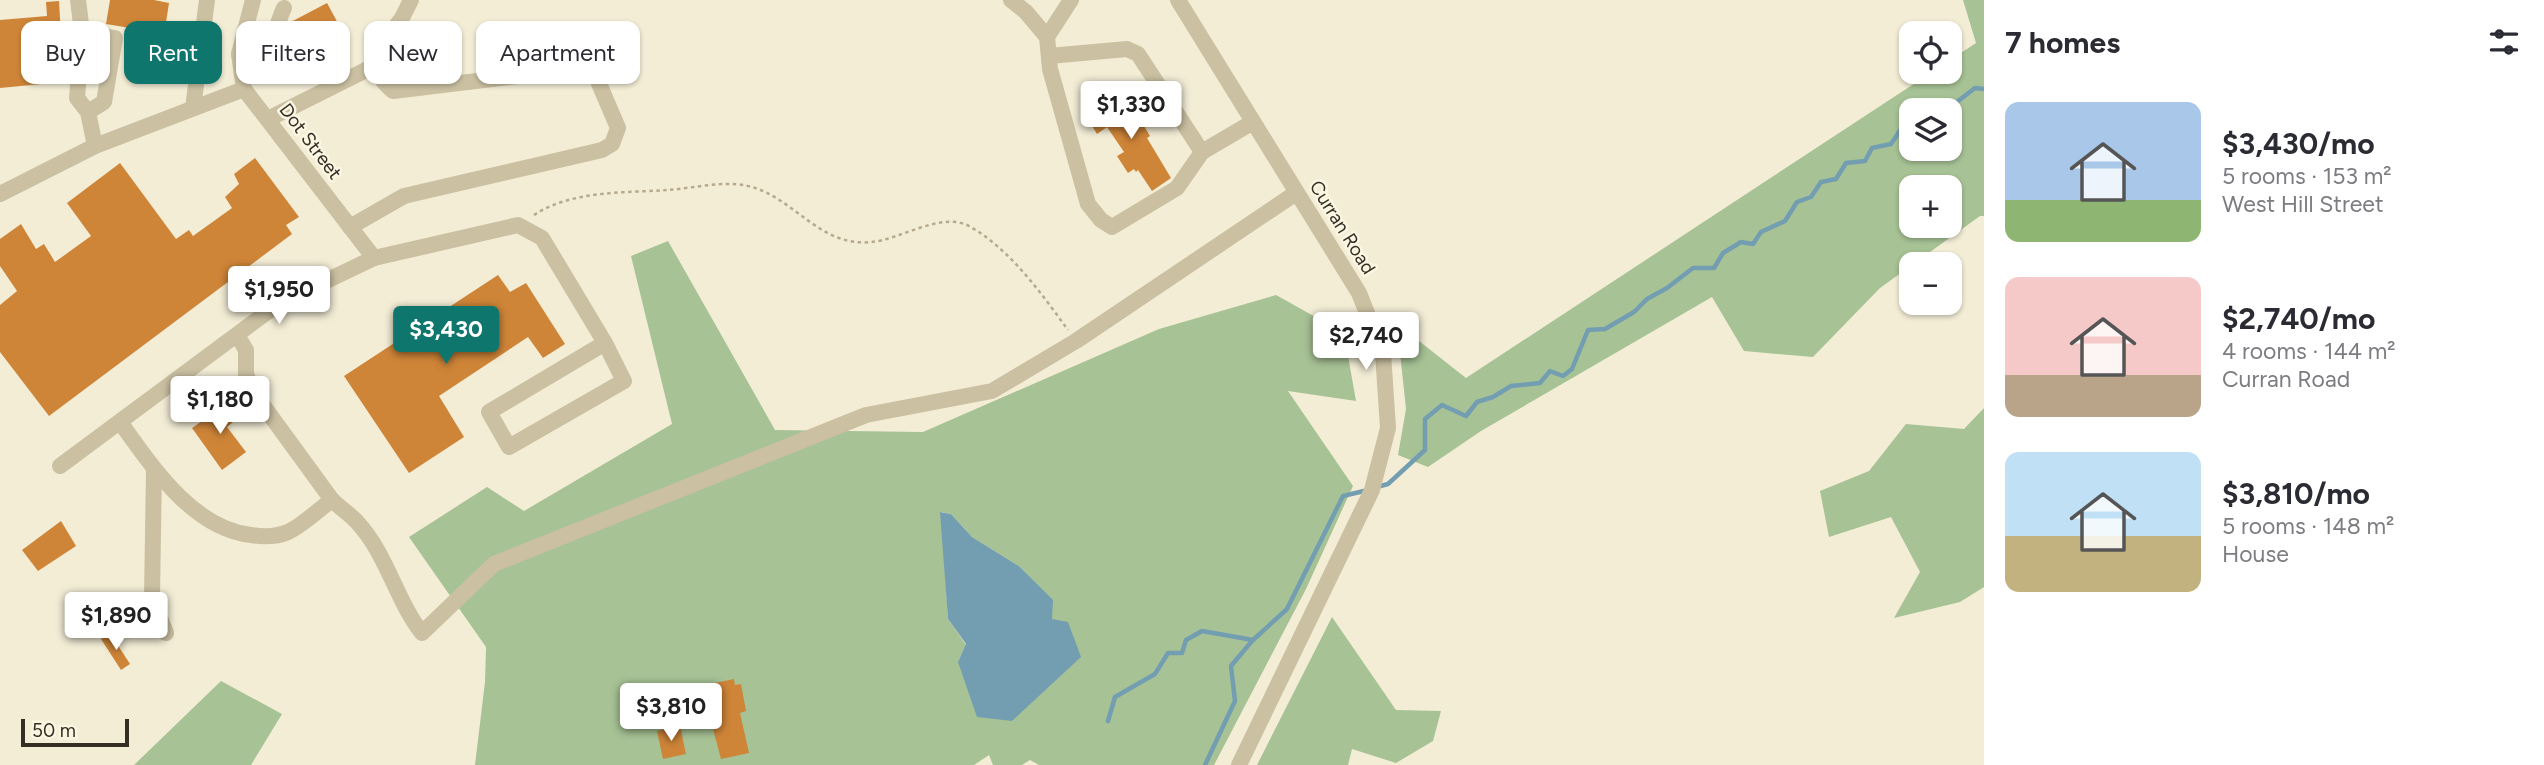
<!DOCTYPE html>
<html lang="en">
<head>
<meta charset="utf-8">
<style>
	:root { --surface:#fff; --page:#f2f2f3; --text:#2b2b33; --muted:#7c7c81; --accent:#0f766e }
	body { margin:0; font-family:Figtree,sans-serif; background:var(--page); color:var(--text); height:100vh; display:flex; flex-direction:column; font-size:26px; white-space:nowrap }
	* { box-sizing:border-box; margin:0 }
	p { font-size:23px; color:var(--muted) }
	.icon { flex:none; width:38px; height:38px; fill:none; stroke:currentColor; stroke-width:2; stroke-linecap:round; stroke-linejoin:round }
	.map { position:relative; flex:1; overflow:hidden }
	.panel { display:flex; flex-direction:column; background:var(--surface); width:560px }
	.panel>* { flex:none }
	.top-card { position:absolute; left:21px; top:21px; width:665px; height:63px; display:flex; gap:14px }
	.fabs { position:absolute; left:1899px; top:21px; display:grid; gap:14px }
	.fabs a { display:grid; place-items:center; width:63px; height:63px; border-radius:14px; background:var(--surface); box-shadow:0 2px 5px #0004; font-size:35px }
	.scale { position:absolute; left:21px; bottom:18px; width:108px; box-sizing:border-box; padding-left:7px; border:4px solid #352e25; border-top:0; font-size:19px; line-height:24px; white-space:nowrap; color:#352e25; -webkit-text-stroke:5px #faf6e2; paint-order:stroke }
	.price { position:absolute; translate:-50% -60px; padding:0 16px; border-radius:7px; background:#fff; color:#222; font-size:23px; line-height:46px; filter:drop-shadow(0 2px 4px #0008) }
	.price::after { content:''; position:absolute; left:50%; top:42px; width:21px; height:16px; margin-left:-10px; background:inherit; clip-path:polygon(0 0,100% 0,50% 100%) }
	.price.active { background:var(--accent); color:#fff }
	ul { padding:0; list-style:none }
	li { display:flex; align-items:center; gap:21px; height:175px; padding:0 21px }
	li span { display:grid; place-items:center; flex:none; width:196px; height:140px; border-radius:14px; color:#555 }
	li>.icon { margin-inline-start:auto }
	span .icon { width:84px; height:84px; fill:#fffc; stroke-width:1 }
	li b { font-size:30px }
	h2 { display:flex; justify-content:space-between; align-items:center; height:84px; padding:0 21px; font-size:30px }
	.pill { padding:0 24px; border-radius:14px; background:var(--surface); box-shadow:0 2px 5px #0004; font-size:24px; line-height:63px }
	.pill.active { background:var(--accent); color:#fff }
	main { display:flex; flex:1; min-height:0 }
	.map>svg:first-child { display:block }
	.green { fill:#a7c295; fill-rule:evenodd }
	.water { fill:#739eb1 }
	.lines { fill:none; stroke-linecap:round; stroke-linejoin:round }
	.stream { stroke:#739eb1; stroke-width:4.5 }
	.building { fill:#cf8538 }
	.path { stroke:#b7aa8c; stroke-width:2.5; stroke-dasharray:3.5 3.5; stroke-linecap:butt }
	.minor { stroke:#cbc0a2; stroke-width:16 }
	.labels { text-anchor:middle; stroke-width:5; stroke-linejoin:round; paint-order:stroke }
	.street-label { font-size:19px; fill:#352e25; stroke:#faf6e2 }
</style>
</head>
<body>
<main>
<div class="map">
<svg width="1984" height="765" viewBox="0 0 1984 765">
	<rect width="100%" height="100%" fill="#f3edd6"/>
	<g class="green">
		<path d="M1963,0H1984V216H1980L1880,288L1813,357L1744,351L1712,297L1481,431L1428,467L1398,455L1406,409L1398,334L1419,341L1466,378L1932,72H1950V60L1976,43ZM1950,110V149H1911V110ZM1911,187H1950V226H1911Z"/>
		<path d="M668,241L775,430L923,432L1159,329L1276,295L1344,333L1356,401L1288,391L1353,486L1306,589L1214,765H1039L1030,760L1022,765H993L989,755L974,765H475L485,682L486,647L409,537L487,487L524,511L672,424L631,256ZM941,512L951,514L972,537L1019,566L1052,600V619L958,662L966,645L948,619Z"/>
		<path d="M1984,408V587L1960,602L1894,618L1920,572L1891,517L1829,537L1820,491L1869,471L1906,424L1964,429Z"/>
		<path d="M1332,617L1396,710L1441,711L1433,741L1396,763L1352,749L1348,765H1257Z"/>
		<path d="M221,681L282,714L251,765H134Z"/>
	</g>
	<path class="water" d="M940,512L951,514L972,537L1019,566L1053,600L1052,619L1068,622L1081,657L1012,721L977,717L958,662L966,644L948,619Z"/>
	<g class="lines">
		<g class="stream">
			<path d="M1936,110L1949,108L1975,88L1984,89"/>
			<path d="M1377,487L1388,484L1425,450V419L1442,405L1466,416L1477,402L1493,397L1511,386L1540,383L1550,371L1563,376L1572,369L1588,330L1605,329L1634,312L1647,299L1667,288L1693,268H1714L1723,253L1741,242L1753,244L1761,232L1785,221L1797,202L1811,197L1821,182L1836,179L1846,163L1865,161L1872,148L1891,144L1903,126L1911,127"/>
			<path d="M1108,721L1115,697L1155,674L1168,653H1182L1186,640L1202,631L1253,640L1287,609L1343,496L1368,490"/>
			<path d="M1205,765L1235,701L1231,666L1252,641"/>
		</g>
	</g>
	<g class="building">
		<path d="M110,0H154L169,3L161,55L139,50L142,30L106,24Z"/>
		<path d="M59,1L63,71L52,74V83L0,88V20L47,16L46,2Z"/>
		<path d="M327,3L346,38L297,64L283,38L289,23Z"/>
		<path d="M1121,90L1128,101L1124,104L1137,124L1141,121L1150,136L1147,138L1171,178L1152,191L1138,170L1136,172L1134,169L1128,173L1117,156L1124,152L1107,127L1097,134L1089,121L1099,115L1096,111L1110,101V98Z"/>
		<path d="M255,158L299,217L286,225L292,234L49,416L0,352V305L17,291L0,266V239L21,224L36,249L44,244L55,262L91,236L67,203L120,163L176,239L189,230L193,236L232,208L225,197L239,184L234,174Z"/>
		<path d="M498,275L510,292L526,283L565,344L543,358L528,337L439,396L464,437L409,473L344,376Z"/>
		<path d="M228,403L239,417L227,427L246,452L222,470L192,428Z"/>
		<path d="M61,521L76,546L38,571L22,550Z"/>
		<path d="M110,633L130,664L121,670L101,639Z"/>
		<path d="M734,679L735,685L741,684L746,711L740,713L749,753L721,759L709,714L691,717L687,697L712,692L710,684Z"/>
		<path d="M680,726L686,754L663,759L657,731Z"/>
	</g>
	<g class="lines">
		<path class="path" d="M534,215C572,190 625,193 668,190C697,188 730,178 758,189C798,204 823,247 871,242C900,240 941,211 969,226C1010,249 1041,293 1068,330"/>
		<g class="minor">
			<path d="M78,0L82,32"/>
			<path d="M253,0L239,54L244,89L374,258"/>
			<path d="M1011,0L1026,12L1047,37"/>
			<path d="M1071,0L1047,37L1050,69L1088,204L1101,220L1112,227L1177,188L1202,152L1253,122"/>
			<path d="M1178,0L1359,293L1383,353L1388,428L1372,490L1239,765"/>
			<path d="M239,54C247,53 257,53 263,50C272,46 279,18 284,8"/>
			<path d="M1049,56L1127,49L1138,54L1202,152"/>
			<path d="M193,108L207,0"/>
			<path d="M88,112L104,102L115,38L82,32L77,98L88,112L95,146"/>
			<path d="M268,119L374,66"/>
			<path d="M0,194L95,146L244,89"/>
			<path d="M350,227L404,196L602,150L612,144L618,128L595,74L585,68L393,91C382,82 374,70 373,56L402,18L411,0"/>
			<path d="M120,422C151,465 193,529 251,535C263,537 276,537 288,532C303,525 318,510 332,500L254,393L246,374V350L237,335"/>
			<path d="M60,466L278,304L374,258L518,225L542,238L605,343L489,412L509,447L624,381L605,343"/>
			<path d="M154,469L152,598L166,633"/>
			<path d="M332,500C340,508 350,514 357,522C387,554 396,600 422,633L494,564L866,415L992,391L1076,341L1296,193"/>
		</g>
	</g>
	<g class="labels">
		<g class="street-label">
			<text transform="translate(311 141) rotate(53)" y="7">Dot Street</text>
			<text transform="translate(1343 227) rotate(58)" y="7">Curran Road</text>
		</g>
	</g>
</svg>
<div class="fabs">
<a><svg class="icon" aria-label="locate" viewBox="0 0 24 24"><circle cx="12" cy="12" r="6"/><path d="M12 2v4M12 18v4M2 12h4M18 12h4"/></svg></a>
<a><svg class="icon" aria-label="layers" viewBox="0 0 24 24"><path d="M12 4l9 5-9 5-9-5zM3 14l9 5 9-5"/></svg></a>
<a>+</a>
<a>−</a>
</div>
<div class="scale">50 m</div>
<b class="price" style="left:1131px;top:141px">$1,330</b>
<b class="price" style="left:279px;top:326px">$1,950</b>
<b class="price active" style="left:446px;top:366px">$3,430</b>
<b class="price" style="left:1366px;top:372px">$2,740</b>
<b class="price" style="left:220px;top:436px">$1,180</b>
<b class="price" style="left:116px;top:652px">$1,890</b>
<b class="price" style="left:671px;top:743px">$3,810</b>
<div class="top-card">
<a class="pill">Buy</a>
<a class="pill active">Rent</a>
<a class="pill">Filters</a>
<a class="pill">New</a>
<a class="pill">Apartment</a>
</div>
</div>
<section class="panel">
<h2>7 homes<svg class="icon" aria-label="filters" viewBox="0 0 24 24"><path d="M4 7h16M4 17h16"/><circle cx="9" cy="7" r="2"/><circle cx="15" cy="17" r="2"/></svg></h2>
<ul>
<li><span style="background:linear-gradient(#a9c7e8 70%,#8fb573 0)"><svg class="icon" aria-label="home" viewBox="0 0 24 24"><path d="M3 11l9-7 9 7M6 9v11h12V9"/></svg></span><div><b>$3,430/mo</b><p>5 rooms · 153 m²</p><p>West Hill Street</p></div></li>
<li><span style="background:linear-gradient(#f6c9c9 70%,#b9a48a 0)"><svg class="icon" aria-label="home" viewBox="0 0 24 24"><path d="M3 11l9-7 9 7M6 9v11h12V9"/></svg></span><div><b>$2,740/mo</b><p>4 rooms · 144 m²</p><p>Curran Road</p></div></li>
<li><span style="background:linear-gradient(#bfe0f5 60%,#c2b280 0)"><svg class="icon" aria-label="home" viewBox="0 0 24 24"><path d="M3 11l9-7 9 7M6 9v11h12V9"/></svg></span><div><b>$3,810/mo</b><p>5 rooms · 148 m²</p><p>House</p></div></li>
</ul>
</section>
</main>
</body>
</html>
